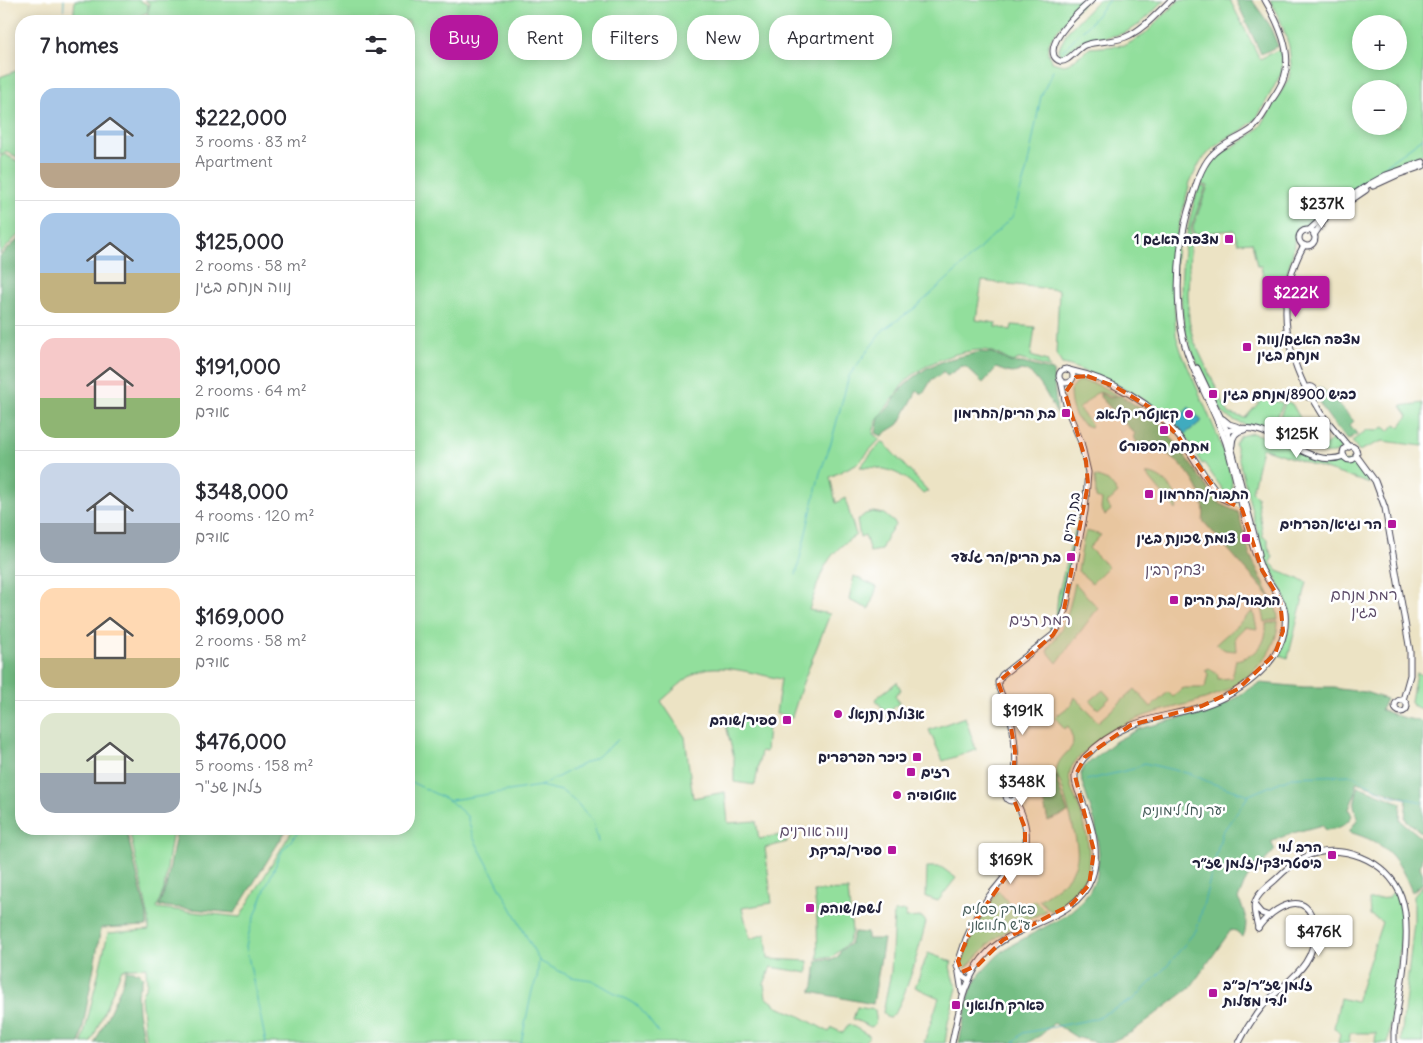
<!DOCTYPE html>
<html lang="en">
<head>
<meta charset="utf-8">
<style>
	:root { --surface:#fff; --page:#f2f2f3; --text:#2b2b33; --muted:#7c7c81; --line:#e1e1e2; --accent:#b5179e }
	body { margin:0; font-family:Delius,"Playpen Sans Hebrew",sans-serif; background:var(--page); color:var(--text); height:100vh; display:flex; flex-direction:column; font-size:19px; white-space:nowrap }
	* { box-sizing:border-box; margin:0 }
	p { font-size:16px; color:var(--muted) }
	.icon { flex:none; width:28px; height:28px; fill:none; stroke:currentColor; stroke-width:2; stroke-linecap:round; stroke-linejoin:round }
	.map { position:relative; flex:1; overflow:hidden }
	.panel { position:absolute; left:15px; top:15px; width:400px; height:820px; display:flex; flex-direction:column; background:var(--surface); border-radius:20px; box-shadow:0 2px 12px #0003 }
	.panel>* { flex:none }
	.guide { position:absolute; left:430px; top:15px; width:475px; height:45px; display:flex; gap:10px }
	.buttons { position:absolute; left:1352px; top:15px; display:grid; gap:10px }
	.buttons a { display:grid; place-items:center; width:55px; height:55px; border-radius:50%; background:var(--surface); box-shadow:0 2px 12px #0003; font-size:25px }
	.price { position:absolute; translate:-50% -42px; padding:0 11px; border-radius:5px; background:#fff; color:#222; font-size:16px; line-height:32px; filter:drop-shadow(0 1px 2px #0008) }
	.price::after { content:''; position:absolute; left:50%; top:30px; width:15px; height:11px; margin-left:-8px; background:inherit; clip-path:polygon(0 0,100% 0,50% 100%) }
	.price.selected { background:var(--accent); color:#fff }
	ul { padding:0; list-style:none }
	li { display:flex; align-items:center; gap:15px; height:125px; padding:0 25px }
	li+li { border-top:1px solid var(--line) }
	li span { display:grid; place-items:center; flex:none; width:140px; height:100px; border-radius:15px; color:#555 }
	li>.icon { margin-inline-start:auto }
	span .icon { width:60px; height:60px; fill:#fffc; stroke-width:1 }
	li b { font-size:21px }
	h2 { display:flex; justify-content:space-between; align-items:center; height:60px; padding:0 25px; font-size:21px }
	.pill { padding:0 18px; border-radius:20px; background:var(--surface); box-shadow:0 2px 12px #0003; font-size:18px; line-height:45px }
	.pill.selected { background:var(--accent); color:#fff }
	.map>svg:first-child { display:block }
	.green { fill:#92df9c; stroke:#5a806c; fill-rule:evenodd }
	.forest { fill:#75be84; stroke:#4c7060 }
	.water { fill:#3fabbf; stroke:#30667d }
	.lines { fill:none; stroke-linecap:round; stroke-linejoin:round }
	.stream { stroke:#3fabbf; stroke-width:1 }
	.secondary-casing { stroke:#403f50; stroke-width:7 }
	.secondary { stroke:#fff; stroke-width:5 }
	.marked { fill:#de560e; fill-opacity:0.2; stroke:#de560e; stroke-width:4; stroke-dasharray:10 6; stroke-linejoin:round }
	.poi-dot { fill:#b5179e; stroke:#fff; stroke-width:2 }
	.labels { text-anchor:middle; stroke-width:5; stroke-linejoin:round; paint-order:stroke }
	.poi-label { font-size:14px; font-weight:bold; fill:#22223b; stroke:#fff; text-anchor:end }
	.street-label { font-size:14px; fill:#22223b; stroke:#fff }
	.park-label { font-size:14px; fill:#445b58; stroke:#fff }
	.neighbourhood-label { font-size:15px; fill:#5c4b68; stroke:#fff }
</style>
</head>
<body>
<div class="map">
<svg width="1423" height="1043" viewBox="0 0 1423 1043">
	<rect width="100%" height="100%" fill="#fff"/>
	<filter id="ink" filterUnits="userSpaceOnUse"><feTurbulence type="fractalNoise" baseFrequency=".02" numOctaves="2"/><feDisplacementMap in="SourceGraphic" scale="10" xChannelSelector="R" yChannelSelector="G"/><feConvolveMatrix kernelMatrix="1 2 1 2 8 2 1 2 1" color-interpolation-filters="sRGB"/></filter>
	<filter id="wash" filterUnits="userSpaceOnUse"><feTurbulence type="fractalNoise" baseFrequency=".0096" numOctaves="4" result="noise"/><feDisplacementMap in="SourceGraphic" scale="20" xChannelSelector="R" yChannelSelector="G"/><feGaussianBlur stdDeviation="1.12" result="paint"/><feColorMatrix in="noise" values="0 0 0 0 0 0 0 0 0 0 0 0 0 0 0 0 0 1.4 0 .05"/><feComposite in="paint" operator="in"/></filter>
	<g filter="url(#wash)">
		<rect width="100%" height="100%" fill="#ece3c4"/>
		<g class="green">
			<path d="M75,0H139L148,5V11L150,4L145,0H1086C1076,12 1051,32 1048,47C1047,53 1049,57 1052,62L1063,65L1068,64L1090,48L1126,45L1144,35L1179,0H1230L1260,59L1280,49L1282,59V72L1257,118L1241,131L1227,138L1213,148L1200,162L1190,182L1177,234L1174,296L1176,335L1181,351L1218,437L1232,479V492L1226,494L1204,463L1202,464C1196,455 1191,444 1184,435C1154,397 1114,384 1071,366L1062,364L1056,354L1059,290L982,281L976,320L996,323V327L1011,330L1012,325L1035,327L1031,356L1047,361L1050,368L1019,359L1012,362C1002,357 992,349 980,350C958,351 931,361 913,375C902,383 896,395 888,405C878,419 877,416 873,434L880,439L858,463L830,477L836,503L845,498L856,535C823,556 821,575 809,610L830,614L802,685L792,717L776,714L781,679C759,675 716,661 697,672C684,679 672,692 661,701L685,737L693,798L725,792L728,823L756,821L759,839L786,834L787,842L765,848L772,903L742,908L750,939L766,934L768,959L808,961V973L771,967L764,984L766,997L780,1008L798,1015L829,1032L832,1028L843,1033L849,1024L870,1036L863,1043H146L141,997L147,983L146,967L122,969L91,1043H82L108,933L149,930V919L129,829H173L164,889L157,908L240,917L293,829H409V21H140L147,18L148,12L129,21H73Z"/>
			<path d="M1098,0H1165C1151,13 1137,31 1117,35C1106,38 1094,37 1082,41C1074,44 1068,55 1060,56L1058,50L1068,31Z"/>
			<path d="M1270,0H1423V154L1376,175L1323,214L1311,226L1295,233L1293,252L1283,287L1278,290L1272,281L1264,282L1261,266H1257L1252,242L1238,243L1234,230L1193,234V226L1208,186L1201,184L1209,167L1218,155L1246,139L1261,126L1289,78L1291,65L1289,46L1281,22ZM1361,24H1399V61H1361ZM1361,89H1399V126H1361Z"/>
			<path d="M21,69V159L6,151L0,156V77Z"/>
			<path d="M4,154L21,163V234L16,237L0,254V158Z"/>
			<path d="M1199,186L1206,187L1191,227L1188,294L1189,320L1193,339L1226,409L1230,414L1245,418L1265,396L1270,400L1283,403L1276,420L1281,424L1278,433C1261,428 1234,425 1222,412C1211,388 1196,365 1188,340C1173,296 1185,229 1199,186Z"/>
			<path d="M1078,381C1093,381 1105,388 1117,395L1110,396L1100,392L1095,394L1079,409L1092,425L1090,427C1074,423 1070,406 1070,390Z"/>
			<path d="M1285,403L1292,404L1307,430L1297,437L1318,447H1324L1336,436L1342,445L1340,451C1320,460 1298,442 1280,433L1284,424L1279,420Z"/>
			<path d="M1423,403V446L1382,441L1359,451L1352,441L1367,430L1377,431L1384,427L1389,431L1395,424L1400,427L1408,416L1401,406Z"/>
			<path d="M1252,433L1272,439L1315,461L1332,463L1353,461L1356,462L1370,484L1262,448L1252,492L1257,497L1263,537L1268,539V546L1273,557L1270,562L1278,571L1307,582L1288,658L1279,655L1288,628V607L1279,583L1264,558L1235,444L1240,436Z"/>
			<path d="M882,441L928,491L923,494C903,473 890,467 860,467Z"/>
			<path d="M1146,474C1160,472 1183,495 1176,510Z"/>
			<path d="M1095,476L1108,481L1118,493L1106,504L1111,510L1105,515L1101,509L1102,500L1096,498Z"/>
			<path d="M873,512L884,514L896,524L887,536L881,550L870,552L865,535L860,537L857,521L865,514Z"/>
			<path d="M1077,528L1059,617L1055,626L1051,629L1048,625L1056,617L1058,595L1075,530Z"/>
			<path d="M1086,531L1101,535L1089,548L1108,567L1092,583L1078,571L1083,542Z"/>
			<path d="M854,576L877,587L869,609L849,600Z"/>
			<path d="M1075,583L1098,608L1057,663L1047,651C1051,643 1056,638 1060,631C1068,617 1072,598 1075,583Z"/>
			<path d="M1272,602L1277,611L1278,619L1265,622L1262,608Z"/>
			<path d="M1253,611L1257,629L1245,627L1235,637L1236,651L1225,650L1216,644Z"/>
			<path d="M1278,621C1278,637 1271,651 1261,663C1227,703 1184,701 1139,718C1121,725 1105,736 1090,748C1083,753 1073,762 1070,771C1067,783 1075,796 1079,807C1088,834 1098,875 1073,897C1066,903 1058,907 1051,911L1039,900C1050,892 1066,883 1073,870C1077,863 1078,855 1077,847C1076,836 1062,781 1056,774C1056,756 1073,752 1073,742C1073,737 1070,731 1068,726L1064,729L1055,717L1072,704L1075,697L1098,722L1135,689L1151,707L1168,692L1173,697L1183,688H1205L1208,674L1205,670L1209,668L1218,675V679L1232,678L1236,660C1256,656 1267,645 1266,624Z"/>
			<path d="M1416,673L1423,675V710L1412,705L1411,701Z"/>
			<path d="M897,682L901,690L895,695L899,703L887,714L875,699Z"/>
			<path d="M1103,690L1110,698L1098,709L1090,701Z"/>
			<path d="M731,716L768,725L766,752L761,751L755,785L734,782V758L726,725L727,720Z"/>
			<path d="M965,717L976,750L943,761L929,730Z"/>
			<path d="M927,867H941L956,878L938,901L926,897Z"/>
			<path d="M1423,885V1043H1403L1401,1040L1414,922V895Z"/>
			<path d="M1398,886L1404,915L1388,1043H1375L1376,1033H1350L1349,1043H1338L1340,1034L1334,1028L1340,998L1356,1002L1382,922L1370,915L1369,900L1388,898Z"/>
			<path d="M848,890L852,931L848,943L831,958L824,957L818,959L817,919L814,891Z"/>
			<path d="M998,890L1016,912L1035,900L1046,911L1018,924L993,940L966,968L961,963C971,937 982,913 998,890Z"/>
			<path d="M906,911V918L922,917L926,922C921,941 904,1008 890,1018L886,1017L883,1012L891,972L894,912Z"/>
			<path d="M928,953L952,962L950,966L952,976L957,988L948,1022L945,1043H924L939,998L915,987Z"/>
			<path d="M857,1007L875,1010C876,1017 878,1024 871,1027L853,1019Z"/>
		</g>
		<g class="forest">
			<path d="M1236,0H1252L1269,24L1278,46L1261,54Z"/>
			<path d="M21,237V829H126L147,916V926L101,928L80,1043H0V256Z"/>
			<path d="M980,352L992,353L1012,363H1023L1053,371L1057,414C1050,401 1037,371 1021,370C1012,376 1005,371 996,368L983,383L966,367L962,366L947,376L943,371L939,376L932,379L923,394L917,391L899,424C893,429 888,430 882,436L876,433L879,417L889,407L901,389L913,378L927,368L946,360Z"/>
			<path d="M1319,387C1326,389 1346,413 1354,421L1350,425L1357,434L1348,440C1338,429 1316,405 1316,390Z"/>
			<path d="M1100,393L1109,398L1120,395L1154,417L1164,427L1217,501L1222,505L1238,512L1250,555L1271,598L1203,521C1209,491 1181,457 1153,448C1149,446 1143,445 1138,444L1133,436L1135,434L1100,397Z"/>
			<path d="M1260,683L1303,687H1335L1339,689L1365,692L1386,699L1381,710L1401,717L1423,722V834L1405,819L1407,798L1356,782V791L1349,809L1352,816C1345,826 1338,829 1326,830L1322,825L1289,834L1271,842L1275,850L1264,862L1254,866L1244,884L1238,899C1245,911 1249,923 1243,937L1236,931L1231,930L1190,988L1132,1032L1109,1043H1098L1076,1037L1054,1023L1041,1035L1027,1043H959L969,996L973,985L981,973L997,956L1008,947L1065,916L1078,905L1089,892L1094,882L1097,875L1099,853L1095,822L1082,782L1081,773L1085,766L1116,741L1139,729L1210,710L1228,703L1247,690Z"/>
			<path d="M1057,776L1058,785L1068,813L1048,821L1042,796L1022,799L1019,784L1050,780Z"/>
			<path d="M1358,786L1401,803L1400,820L1423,839V854L1420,867L1423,874V883L1412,892C1397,856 1387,843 1349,832L1358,818L1354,806Z"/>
			<path d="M177,829H287L235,913L159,906L166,887Z"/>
			<path d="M854,932L867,933V939H884L873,1004L811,992L814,986L817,961L824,959L832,960L838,957L841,950L850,944Z"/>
			<path d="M126,970L138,972L143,977L137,994L138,1012L144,1043H95L121,987Z"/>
		</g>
		<path class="water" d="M1189,407L1202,421L1185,434L1175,422Z"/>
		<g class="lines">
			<g class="stream">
				<path d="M63,21L64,0"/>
				<path d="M1062,51L1091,22L1109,0"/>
				<path d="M1324,210L1423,138"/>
				<path d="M796,575L820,473L831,443L849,376L883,330L915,308L964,264L1013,216L1027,169L1041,96L1053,71"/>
				<path d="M1087,780L1133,769L1144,763L1191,774L1211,783L1249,795"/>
				<path d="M409,781L450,801L467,816L473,837L539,960L537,978L532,991L521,1043"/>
				<path d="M540,786L562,791L577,803L593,821L598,842"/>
				<path d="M451,800L540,786L595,758L618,740"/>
				<path d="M539,961L571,977L592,980L638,1006L659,1033"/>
				<path d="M266,1043L246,946L250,929L266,887L282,851L301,829"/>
				<path d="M1013,1043L1023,1033L1094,1019L1134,999L1168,965L1197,929L1222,833L1249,795L1292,777L1352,775L1385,794L1423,802"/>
			</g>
		</g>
	</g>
	<g filter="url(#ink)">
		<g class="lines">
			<defs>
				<g id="secondary">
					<path d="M1092,0C1081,10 1047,39 1054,56C1055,58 1057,60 1060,61C1068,63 1077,48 1085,45C1100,40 1116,43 1130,35C1146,27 1158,12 1171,0"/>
					<path d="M1373,186L1397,175L1423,166"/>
					<path d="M1335,211L1366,190"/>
					<circle cx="1307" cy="238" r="8"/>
					<path d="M1308,231L1333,208L1368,185L1386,175L1423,162"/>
					<path d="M1314,235L1325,219"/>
					<path d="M1304,245C1277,293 1282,341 1306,389"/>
					<path d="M1197,368L1227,431L1259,554"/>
					<circle cx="1066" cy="376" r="7"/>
					<path d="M1069,370C1111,379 1153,403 1179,437C1194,457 1205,479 1221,498L1228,501L1244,497"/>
					<circle cx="1310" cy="392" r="5.5"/>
					<path d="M1312,397L1324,417L1349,447"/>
					<path d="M1223,419L1229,424L1239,427"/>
					<path d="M1225,432C1270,413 1305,472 1344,456"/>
					<path d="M1232,445C1232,437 1235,431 1244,430"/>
					<circle cx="1350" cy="453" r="7"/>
					<path d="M1356,455L1375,481L1385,508L1410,651V675L1403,700"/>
					<path d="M1227,499L1234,493L1236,484"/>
					<circle cx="1401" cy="706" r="6"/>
					<path d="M1012,791C1019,769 1015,731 1008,708C1005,699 998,692 998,682L1002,675L1053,635L1060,625L1066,608L1085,511L1088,472L1081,442L1067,409L1061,381"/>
					<circle cx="1011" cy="796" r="5"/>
					<path d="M1256,907L1261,913L1269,916"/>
					<path d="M1258,928C1257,921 1252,909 1255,902C1258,893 1268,886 1275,880C1284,871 1294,862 1305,857C1340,841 1388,860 1401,896C1414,930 1399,995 1394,1032V1043"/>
					<path d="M959,973L962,992"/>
					<path d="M969,980L960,974L957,966L966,939L978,913L990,895L1021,857C1023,852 1026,847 1026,842C1028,830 1022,809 1014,800"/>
					<path d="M952,1043C959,1010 964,975 990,950C1020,922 1077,920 1092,877C1100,854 1092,825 1083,803C1080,794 1074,785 1075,775C1076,768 1080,763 1084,758C1097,744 1113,733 1130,726C1153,716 1179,714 1203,706C1241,693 1290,660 1285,613C1283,597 1269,584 1262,570C1259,564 1258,558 1255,553C1243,517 1237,479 1226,443C1216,414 1201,388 1190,360C1173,319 1176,254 1188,211C1194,193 1198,171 1211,156C1222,143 1239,139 1252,129C1260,121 1266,111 1271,101C1276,94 1281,86 1284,78C1293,52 1278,22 1265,0"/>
					<path d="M1239,1043C1245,1031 1253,1018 1262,1007C1283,982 1318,968 1314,927C1310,886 1272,907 1258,928"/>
				</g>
			</defs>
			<use href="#secondary" class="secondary-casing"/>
			<use href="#secondary" class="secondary"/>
		</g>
	</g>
	<path class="marked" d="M1087,376L1114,386L1151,408L1178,436L1221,498L1242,509L1262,570L1280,600L1283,631L1275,654L1238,689L1202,706L1131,725L1085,757L1075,776L1094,851L1089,885L1072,904L1003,940L978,965L962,972L958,961L973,924L1025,849V828L1014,800L1019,794L1012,791L1015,751L1008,710L998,682L1053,635L1062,620L1088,484L1086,461L1065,393L1076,377Z"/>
	<g class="poi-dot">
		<rect x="1224" y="234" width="10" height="10" rx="2.5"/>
		<rect x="1242" y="342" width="10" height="10" rx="2.5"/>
		<rect x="1208" y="389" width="10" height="10" rx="2.5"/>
		<rect x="1061" y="408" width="10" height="10" rx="2.5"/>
		<circle cx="1189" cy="414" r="5"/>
		<rect x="1159" y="425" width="10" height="10" rx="2.5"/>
		<rect x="1144" y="489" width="10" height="10" rx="2.5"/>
		<rect x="1387" y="519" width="10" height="10" rx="2.5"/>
		<rect x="1241" y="533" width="10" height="10" rx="2.5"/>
		<rect x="1066" y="552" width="10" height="10" rx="2.5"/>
		<rect x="1169" y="595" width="10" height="10" rx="2.5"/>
		<circle cx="838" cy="714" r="5"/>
		<rect x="782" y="715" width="10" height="10" rx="2.5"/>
		<rect x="912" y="752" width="10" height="10" rx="2.5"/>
		<rect x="906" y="767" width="10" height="10" rx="2.5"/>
		<circle cx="897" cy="795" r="5"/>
		<rect x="887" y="845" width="10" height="10" rx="2.5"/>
		<rect x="1327" y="850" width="10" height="10" rx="2.5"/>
		<rect x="805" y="903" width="10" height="10" rx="2.5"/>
		<rect x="1208" y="988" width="10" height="10" rx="2.5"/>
		<rect x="951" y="1000" width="10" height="10" rx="2.5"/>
	</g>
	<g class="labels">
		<g class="poi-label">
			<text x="1219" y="244">מצפה האגם 1</text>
			<text x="1257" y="344" text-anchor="start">מצפה האגם/נווה<tspan x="1257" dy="16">מנחם בגין</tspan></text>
			<text x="1223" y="399" text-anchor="start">כביש 8900/מנחם בגין</text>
			<text x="1056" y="418">בת הרים/החרמון</text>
			<text x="1179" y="419">קאנטרי קלאב</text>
			<text x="1164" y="451" text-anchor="middle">מתחם הספורט</text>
			<text x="1159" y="499" text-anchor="start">התבור/החרמון</text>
			<text x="1382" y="529">הר וגיא/הפרחים</text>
			<text x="1236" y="543">צומת שכונת בגין</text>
			<text x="1061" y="562">בת הרים/הר גלעד</text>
			<text x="1184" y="605" text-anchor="start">התבור/בת הרים</text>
			<text x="848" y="719" text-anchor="start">אצולת נתנאל</text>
			<text x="777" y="725">ספיר/שוהם</text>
			<text x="907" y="762">כיכר הפרפרים</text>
			<text x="921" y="777" text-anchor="start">רזים</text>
			<text x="907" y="800" text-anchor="start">אוטופיה</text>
			<text x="1322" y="852">הרב לוי<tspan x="1322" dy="16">ביסטריצקי/זלמן שז״ר</tspan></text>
			<text x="882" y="855">ספיר/ברקת</text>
			<text x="820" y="913" text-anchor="start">לשם/שוהם</text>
			<text x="1223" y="990" text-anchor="start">זלמן שז״ר/כ״ב<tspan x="1223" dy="16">ילדי מעלות</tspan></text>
			<text x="966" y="1010" text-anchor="start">פארק חלואני</text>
		</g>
		<g class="street-label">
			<text transform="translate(1071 517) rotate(-80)" y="5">בת הרים</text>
		</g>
		<g class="park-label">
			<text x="1184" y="815">יער נחל לימונים</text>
			<text x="999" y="914">פארק פסלים<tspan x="999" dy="16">ע"ש חלוואני</tspan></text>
		</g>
		<g class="neighbourhood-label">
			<text x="1175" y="575">יצחק רבין</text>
			<text x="1364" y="600">רמת מנחם<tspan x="1364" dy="17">בגין</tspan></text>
			<text x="1040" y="625">רמת רזים</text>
			<text x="814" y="836">נווה אורנים</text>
		</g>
	</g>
</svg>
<div class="buttons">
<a>+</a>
<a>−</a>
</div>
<b class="price" style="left:1322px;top:229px">$237K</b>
<b class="price selected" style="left:1296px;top:318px">$222K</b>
<b class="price" style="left:1297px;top:459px">$125K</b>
<b class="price" style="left:1023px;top:736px">$191K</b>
<b class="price" style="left:1022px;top:807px">$348K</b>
<b class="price" style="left:1011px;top:885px">$169K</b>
<b class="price" style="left:1319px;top:957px">$476K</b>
<div class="guide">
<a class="pill selected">Buy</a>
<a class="pill">Rent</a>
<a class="pill">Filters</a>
<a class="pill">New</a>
<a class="pill">Apartment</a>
</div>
<section class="panel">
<h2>7 homes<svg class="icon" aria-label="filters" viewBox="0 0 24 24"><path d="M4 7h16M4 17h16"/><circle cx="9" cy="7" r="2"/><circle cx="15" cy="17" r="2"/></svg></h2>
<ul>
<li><span style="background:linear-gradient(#a9c7e8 75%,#b9a48a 0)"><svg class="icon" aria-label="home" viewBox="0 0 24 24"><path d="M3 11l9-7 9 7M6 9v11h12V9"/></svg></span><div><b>$222,000</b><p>3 rooms · 83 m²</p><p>Apartment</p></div></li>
<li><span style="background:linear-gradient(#a9c7e8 60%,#c2b280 0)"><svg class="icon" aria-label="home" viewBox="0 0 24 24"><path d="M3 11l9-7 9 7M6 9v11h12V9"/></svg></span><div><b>$125,000</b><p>2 rooms · 58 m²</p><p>נווה מנחם בגין</p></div></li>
<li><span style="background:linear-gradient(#f6c9c9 60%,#8fb573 0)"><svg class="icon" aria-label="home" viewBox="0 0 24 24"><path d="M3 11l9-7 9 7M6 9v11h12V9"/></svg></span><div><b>$191,000</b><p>2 rooms · 64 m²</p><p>אודם</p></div></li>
<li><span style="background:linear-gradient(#c9d6e8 60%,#9aa5b1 0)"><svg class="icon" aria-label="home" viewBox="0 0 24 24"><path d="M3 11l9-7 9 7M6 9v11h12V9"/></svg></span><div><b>$348,000</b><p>4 rooms · 120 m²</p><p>אודם</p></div></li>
<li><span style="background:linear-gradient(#ffd9b3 70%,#c2b280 0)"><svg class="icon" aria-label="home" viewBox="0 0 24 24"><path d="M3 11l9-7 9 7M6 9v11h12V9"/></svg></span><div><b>$169,000</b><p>2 rooms · 58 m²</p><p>אודם</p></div></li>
<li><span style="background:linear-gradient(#dfe7d0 60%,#9aa5b1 0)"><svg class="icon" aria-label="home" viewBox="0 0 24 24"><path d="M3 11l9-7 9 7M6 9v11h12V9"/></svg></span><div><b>$476,000</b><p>5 rooms · 158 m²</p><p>זלמן שז&quot;ר</p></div></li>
</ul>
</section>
</div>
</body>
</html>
